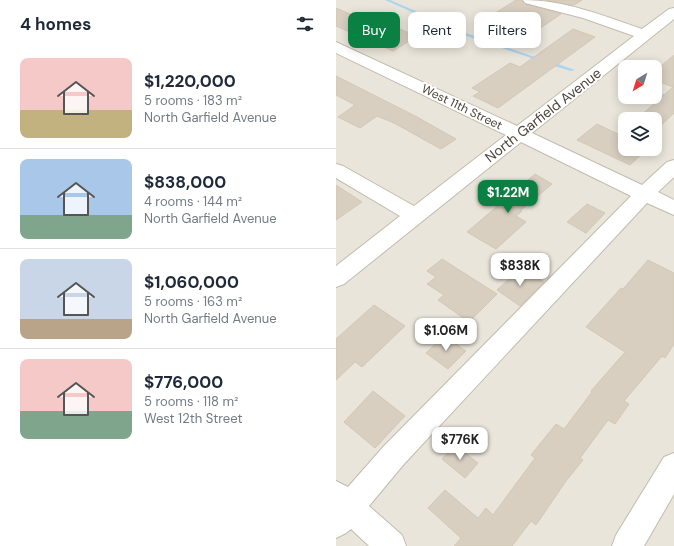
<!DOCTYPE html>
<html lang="en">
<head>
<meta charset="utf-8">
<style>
	:root { --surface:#fff; --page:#f2f2f3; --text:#1f2937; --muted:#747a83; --line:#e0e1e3; --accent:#0b8043 }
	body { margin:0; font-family:"DM Sans",sans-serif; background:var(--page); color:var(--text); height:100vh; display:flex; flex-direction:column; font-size:15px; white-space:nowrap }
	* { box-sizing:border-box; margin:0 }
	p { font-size:13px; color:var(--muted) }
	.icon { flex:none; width:22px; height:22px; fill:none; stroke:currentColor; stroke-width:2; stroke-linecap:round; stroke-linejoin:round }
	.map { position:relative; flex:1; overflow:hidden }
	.drawer { display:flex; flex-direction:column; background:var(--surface); width:336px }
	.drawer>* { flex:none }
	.top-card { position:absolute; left:12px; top:12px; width:266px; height:36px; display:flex; gap:8px }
	.needle { width:26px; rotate:218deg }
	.controls { position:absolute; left:282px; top:60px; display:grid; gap:8px }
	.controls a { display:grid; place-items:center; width:44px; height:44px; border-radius:8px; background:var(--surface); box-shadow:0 2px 10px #0003; font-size:20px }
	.price { position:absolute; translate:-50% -34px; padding:0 9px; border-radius:8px; background:#fff; color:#222; font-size:13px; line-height:26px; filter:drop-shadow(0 1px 2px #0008) }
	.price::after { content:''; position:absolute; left:50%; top:24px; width:12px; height:9px; margin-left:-6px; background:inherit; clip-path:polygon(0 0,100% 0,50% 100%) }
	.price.current { background:var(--accent); color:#fff }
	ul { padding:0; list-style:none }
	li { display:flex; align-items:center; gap:12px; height:100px; padding:0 20px }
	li+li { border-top:1px solid var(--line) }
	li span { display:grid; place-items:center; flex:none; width:112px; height:80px; border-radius:8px; color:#555 }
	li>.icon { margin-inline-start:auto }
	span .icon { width:48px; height:48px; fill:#fffc; stroke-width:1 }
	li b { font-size:17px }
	h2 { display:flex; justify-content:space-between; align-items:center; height:48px; padding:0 20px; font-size:17px }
	.chip { padding:0 14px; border-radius:8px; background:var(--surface); box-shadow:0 2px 10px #0003; font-size:14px; line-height:36px }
	.chip.current { background:var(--accent); color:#fff }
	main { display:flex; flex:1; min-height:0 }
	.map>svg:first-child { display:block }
	.residential { fill:#eae5da; fill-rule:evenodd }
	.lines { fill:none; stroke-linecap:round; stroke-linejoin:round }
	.stream { fill:#a9d4f2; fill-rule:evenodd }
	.building { fill:#d8cfc1; stroke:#d3c7b4 }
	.minor-casing { stroke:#c2bbae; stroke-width:2 }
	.minor { fill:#fff; fill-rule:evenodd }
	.labels { text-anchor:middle; stroke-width:4; stroke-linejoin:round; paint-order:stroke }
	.far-street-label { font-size:12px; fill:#4b4439; stroke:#fff }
	.street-label { font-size:14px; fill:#4b4439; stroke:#fff }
</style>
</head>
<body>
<main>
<section class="drawer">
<h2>4 homes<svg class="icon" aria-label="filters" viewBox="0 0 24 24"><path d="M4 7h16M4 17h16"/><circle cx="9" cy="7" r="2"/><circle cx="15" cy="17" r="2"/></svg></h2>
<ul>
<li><span style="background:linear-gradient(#f6c9c9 65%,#c2b280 0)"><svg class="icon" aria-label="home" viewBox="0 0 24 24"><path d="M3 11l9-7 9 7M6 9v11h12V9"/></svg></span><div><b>$1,220,000</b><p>5 rooms · 183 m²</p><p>North Garfield Avenue</p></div></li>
<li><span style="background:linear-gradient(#a9c7e8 70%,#7fa58c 0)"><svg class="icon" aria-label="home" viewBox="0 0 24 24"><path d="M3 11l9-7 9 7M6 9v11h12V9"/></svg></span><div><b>$838,000</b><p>4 rooms · 144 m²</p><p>North Garfield Avenue</p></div></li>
<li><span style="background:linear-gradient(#c9d6e8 75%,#b9a48a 0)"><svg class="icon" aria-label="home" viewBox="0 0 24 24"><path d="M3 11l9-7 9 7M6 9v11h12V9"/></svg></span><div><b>$1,060,000</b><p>5 rooms · 163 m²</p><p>North Garfield Avenue</p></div></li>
<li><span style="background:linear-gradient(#f6c9c9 65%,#7fa58c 0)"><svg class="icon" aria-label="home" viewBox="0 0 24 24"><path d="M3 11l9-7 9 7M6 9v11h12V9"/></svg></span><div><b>$776,000</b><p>5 rooms · 118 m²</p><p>West 12th Street</p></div></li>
</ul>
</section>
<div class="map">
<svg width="338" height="546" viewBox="0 0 338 546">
	<rect width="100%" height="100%" fill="#f6f3ec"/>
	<path class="residential" d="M0,0H338V546H0ZM289,67H319V97H289ZM289,119H319V149H289Z"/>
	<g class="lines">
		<g class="stream">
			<path d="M49,0H54L130,33L207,60L204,61L128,35Z"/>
			<path d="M212,62H216L239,70L235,71L212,64Z"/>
			<path d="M282,84L289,85V87L282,86Z"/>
			<path d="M319,93L338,96V98L319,95Z"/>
		</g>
	</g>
	<g class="building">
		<path d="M180,0H186L189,4L225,14L203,29L188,24L185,26L156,15Z"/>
		<path d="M209,0H246L238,5Z"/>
		<path d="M0,8L51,30L56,26L81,36L57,51L0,26Z"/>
		<path d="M237,29L259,37L162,108L137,96L144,92L136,88L174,63L184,67Z"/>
		<path d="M338,55V113L319,131V119H301L337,87L319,80V71Z"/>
		<path d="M0,76L81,117L120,139L105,149L58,123L41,116L24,128L2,117L19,105L0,95Z"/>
		<path d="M261,124L284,135L289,130V149L310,150L294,165L241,140Z"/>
		<path d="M199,174L216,184L184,211H186L180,216L190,222L160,249L131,232Z"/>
		<path d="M0,185L26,202L0,220Z"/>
		<path d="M251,204L269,213L250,233L231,222Z"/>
		<path d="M106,259L161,294L133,322L102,300L108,295L91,284L100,277L91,271Z"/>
		<path d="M312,260L338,273V344L329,358L326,356L288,401L293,404L279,424L272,420L244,458L247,460L230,481L200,525L195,521L176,546H118L125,538L92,508L109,490L142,518L150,508L157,515L199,458L195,455L220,424L228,429L256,392L255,391L289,352L250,327L285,288L287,289Z"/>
		<path d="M185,268L208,282L184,306L161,290Z"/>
		<path d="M38,305L69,326L26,367L19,362L0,380V339Z"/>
		<path d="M108,336L130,351L112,369L90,353Z"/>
		<path d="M37,391L69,416L39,448L8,422Z"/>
		<path d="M119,445L142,463L129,478L106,459Z"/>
	</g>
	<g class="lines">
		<defs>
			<g id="minor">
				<path d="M187,0C229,0 268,16 306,29L333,9L338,8V19L196,133L306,185L331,162L338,160V177L322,192L338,200V215L311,203L68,464L33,506L66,535L70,546H33L15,529L10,533L0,538V481L12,487L48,446L295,196L185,142L8,284L0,287V266L64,216L0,178V164L7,166L78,206L170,135L0,53V42L181,126L298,36L247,18L189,3Z"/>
				<path d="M338,453V494L308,546H276L280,535L328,457Z"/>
			</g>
		</defs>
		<use href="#minor" class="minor-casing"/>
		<use href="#minor" class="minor"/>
	</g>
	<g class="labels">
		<g class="far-street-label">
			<text transform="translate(126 107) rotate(26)" y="4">West 11th Street</text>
		</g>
		<g class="street-label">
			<text transform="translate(207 115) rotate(-38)" y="5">North Garfield Avenue</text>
		</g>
	</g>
</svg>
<div class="controls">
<a><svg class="needle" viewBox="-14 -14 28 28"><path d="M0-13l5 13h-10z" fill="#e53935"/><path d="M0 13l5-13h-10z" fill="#747a83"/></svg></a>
<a><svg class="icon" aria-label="layers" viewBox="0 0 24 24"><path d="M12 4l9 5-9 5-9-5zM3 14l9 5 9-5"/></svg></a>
</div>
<b class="price current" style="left:172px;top:214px">$1.22M</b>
<b class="price" style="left:184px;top:287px">$838K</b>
<b class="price" style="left:110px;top:352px">$1.06M</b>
<b class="price" style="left:124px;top:461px">$776K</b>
<div class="top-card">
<a class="chip current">Buy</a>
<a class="chip">Rent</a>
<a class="chip">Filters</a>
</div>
</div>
</main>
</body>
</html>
